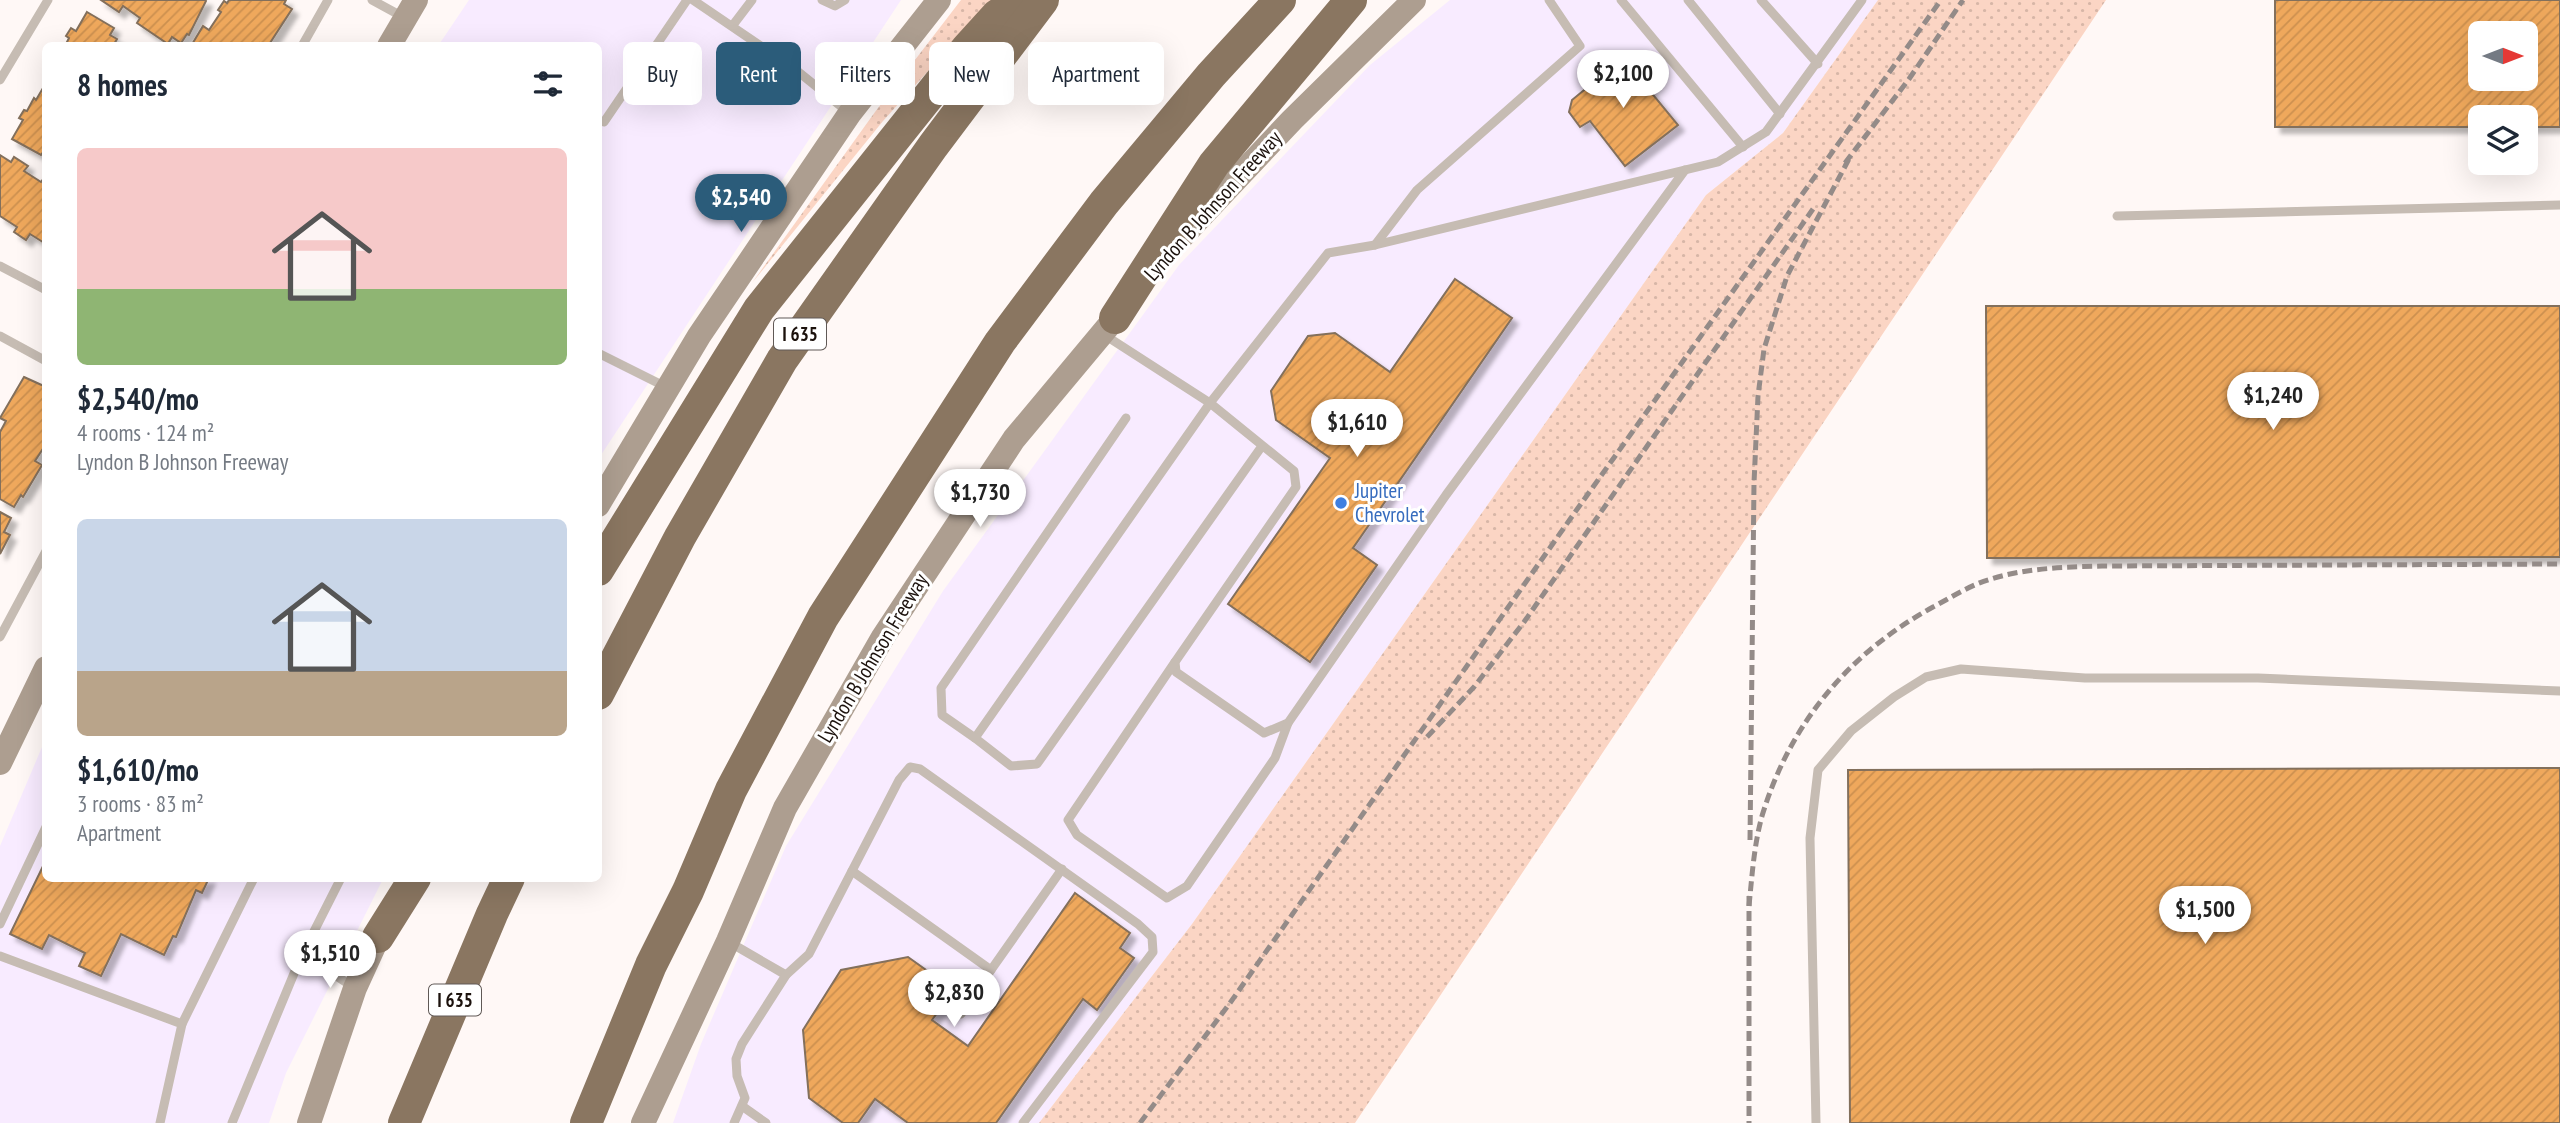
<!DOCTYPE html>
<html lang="en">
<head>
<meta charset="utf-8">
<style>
	:root { --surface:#fff; --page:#f2f2f3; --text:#1f2937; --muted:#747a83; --accent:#2b5c7a }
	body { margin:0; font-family:"PT Sans Narrow",sans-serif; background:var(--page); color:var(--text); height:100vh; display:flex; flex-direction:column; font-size:26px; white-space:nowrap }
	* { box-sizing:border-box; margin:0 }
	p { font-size:23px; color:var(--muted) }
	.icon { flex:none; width:38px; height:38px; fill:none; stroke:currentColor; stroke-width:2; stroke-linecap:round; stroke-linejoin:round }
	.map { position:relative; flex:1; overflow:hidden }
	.drawer { position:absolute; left:42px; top:42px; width:560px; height:840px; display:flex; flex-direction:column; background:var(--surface); border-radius:10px; box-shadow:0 7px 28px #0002 }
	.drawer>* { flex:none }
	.guide { position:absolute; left:623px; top:42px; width:665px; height:63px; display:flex; gap:14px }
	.needle { width:46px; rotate:90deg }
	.fabs { position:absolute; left:2468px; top:21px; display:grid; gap:14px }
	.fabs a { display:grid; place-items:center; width:70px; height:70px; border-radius:10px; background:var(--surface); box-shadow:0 7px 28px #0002; font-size:35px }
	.price { position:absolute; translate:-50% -60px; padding:0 16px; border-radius:24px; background:#fff; color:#222; font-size:23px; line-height:46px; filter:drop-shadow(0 2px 4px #0008) }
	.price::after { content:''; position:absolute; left:50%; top:42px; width:21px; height:16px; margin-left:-10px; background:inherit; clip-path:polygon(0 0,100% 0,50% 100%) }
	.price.on { background:var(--accent); color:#fff }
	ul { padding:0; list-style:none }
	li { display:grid; align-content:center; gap:14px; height:371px; padding:0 35px }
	li span { display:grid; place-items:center; height:217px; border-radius:10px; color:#555 }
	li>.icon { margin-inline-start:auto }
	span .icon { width:126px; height:126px; fill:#fffc; stroke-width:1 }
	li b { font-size:30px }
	h2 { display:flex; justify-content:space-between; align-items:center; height:84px; padding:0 35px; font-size:30px }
	.pill { padding:0 24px; border-radius:10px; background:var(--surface); box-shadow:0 7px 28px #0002; font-size:24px; line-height:63px }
	.pill.on { background:var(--accent); color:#fff }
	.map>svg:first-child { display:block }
	.commercial { fill:#f8ebff }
	.grass { fill:url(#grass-dots) }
	.building { fill:url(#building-hatch); stroke:#836f5b; stroke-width:2; fill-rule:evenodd; filter:url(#shadow) }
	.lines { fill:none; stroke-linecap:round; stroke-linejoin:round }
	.lane { stroke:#c6bcb3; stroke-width:9 }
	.secondary { stroke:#ad9e90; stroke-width:24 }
	.highway { stroke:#8a7661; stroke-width:32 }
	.rail { stroke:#948b88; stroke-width:5; stroke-dasharray:10 5; stroke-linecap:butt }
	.shop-dot { fill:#3f7fe0; stroke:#fff; stroke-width:2.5 }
	.labels { text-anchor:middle; stroke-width:6; stroke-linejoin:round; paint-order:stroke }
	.shield { fill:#fff; stroke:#605956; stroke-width:2 }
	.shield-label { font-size:19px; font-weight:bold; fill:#1c120d }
	.street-label { font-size:21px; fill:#1c120d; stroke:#fff }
	.shop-label { font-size:21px; fill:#366cbe; stroke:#fff; text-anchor:start }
</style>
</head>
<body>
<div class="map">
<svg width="2560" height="1123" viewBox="0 0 2560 1123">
	<defs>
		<pattern id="grass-dots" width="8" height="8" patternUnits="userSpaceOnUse" patternTransform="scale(1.75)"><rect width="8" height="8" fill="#fbd5c4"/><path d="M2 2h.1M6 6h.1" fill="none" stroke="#d7b6a7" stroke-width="1.8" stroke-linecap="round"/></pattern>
		<pattern id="building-hatch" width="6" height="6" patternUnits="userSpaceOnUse" patternTransform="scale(1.75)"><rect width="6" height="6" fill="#efa85c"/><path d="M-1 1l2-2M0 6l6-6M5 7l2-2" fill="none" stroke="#cc904f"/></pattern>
		<filter id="shadow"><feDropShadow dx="6" dy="6" stdDeviation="2" flood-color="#0004"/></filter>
	</defs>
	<rect width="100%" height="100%" fill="#fff8f6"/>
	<g class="commercial">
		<path d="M469,0H901L599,458L598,46H438Z"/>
		<path d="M1450,0H1878L1783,133L1706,195L1192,924L1039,1123H673L701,1044L786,846L943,591L1179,265L1370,65Z"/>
		<path d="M45,740L46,878L383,879L286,1073L269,1123H0V846Z"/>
	</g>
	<g class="grass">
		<path d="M961,0H992L883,121L752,283L875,112Z"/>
		<path d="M1878,0H2106L1355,1123H1039L1192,924L1706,195L1783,133Z"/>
	</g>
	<g class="building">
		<path d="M101,0H205L206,1L189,35L187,34L181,43L172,37L168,44L137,23L140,18L123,6L119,12Z"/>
		<path d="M229,0H286L284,4L292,9L268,46L260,43L259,46H191L203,26L209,30L221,12L218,10L224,1L227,3Z"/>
		<path d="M2275,0H2560V127H2525V117H2480V127H2275ZM2480,33H2525V79H2480Z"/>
		<path d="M87,12L114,28L110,35L117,39L113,46H65L69,38L66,36L71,28L76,31Z"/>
		<path d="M1636,57L1650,71L1640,79L1678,125L1625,166L1590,121L1580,127L1569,112L1572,100L1623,58Z"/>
		<path d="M46,83V148L41,155L12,139L23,120L19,118L24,110L27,111L34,98L36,100Z"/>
		<path d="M0,155L11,162L14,157L28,166L24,171L41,182L46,175V244L30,234L26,240L14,232L17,227L0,216Z"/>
		<path d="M1455,279L1512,318L1353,548L1377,565L1310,662L1228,604L1330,458L1276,420L1271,391L1308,336L1335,333L1390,372Z"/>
		<path d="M1986,306H2560V557L1987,558Z"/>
		<path d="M24,377L46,387V444L35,461L42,465L23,497L21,495L14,507L0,499V432L6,421L0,418Z"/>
		<path d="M0,512L11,518L4,532L10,535L0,554Z"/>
		<path d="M2560,768V1123H1850L1848,770Z"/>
		<path d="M46,860V878H209L202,893L196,890L176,937L173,936L164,955L121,934L101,976L79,966L85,953L49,935L42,949L10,934Z"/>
		<path d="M1075,893L1130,933L1120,948L1134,958L1097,1010L1083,999L996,1123H908L875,1099L858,1123H843L809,1098L803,1030L841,970L908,957L954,990L932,1020L968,1046Z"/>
	</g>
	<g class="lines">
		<g class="lane">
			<path d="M372,0L405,18"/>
			<path d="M693,0L796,70L848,112"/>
			<path d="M822,0L835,6L845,0"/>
			<path d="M1621,0L1743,147"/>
			<path d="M1688,0L1780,114"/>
			<path d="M1761,0L1818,64"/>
			<path d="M733,25L752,0"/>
			<path d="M302,46L328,0"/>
			<path d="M0,80L48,0"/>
			<path d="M604,122L687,0"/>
			<path d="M2117,216L2560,205"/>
			<path d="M1375,245L1417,190L1580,46L1549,0"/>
			<path d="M0,266L46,290"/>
			<path d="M1103,334L1210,403L1328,253L1375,245L1718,162L1766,132L1862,0"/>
			<path d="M0,336L46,361"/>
			<path d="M598,353L666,387"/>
			<path d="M1262,446L1037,764L1011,766L975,738L1210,403L1294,471L1296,487L1175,662L1176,672L1264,733L1288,723L1446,495L1685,170"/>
			<path d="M0,637L46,551"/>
			<path d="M1175,662L1068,820L1077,835L1167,898L1187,886L1275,758L1288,723"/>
			<path d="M975,738L942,715L941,688L1126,418"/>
			<path d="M852,871L991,970L1062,869"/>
			<path d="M0,924L46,827"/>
			<path d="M729,942L786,975"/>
			<path d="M0,956L182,1024L160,1123"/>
			<path d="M300,959L329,971L353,987"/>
			<path d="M961,1014L991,970"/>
			<path d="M182,1024L254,878"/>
			<path d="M742,1106L766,1123"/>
			<path d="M232,1123L300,959L341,878"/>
			<path d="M734,1123L745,1098L737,1076L736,1059L742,1044L786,975L809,954L899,780L910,767L920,769L1138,924L1152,937L1153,952L1023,1123"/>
			<path d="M1816,1123L1810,838L1818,770L1851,731L1894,697L1926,677L1961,669L2085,678H2258L2560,691"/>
		</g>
		<g class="secondary">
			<path d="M389,46L416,0"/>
			<path d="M1175,244L1292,120L1414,0"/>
			<path d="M598,505L699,336L850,113L939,0"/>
			<path d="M0,763L46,668"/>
			<path d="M309,1123L355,988L386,920"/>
			<path d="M643,1123L728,941L785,808L883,637L1014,439L1126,305"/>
		</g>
		<g class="highway">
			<path d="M1115,318L1214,164L1351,0"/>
			<path d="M598,570L759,309L967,48L997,15L1021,0"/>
			<path d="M598,694L680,537L782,360L933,146L1043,0"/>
			<path d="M378,937L415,878"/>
			<path d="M404,1123L492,914L509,878"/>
			<path d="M586,1123L651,965L688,891L731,790L823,617L1000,342L1104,203L1211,75L1280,0"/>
		</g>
		<g class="rail">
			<path d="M1845,163L1909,79L1963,0"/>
			<path d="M1427,737L1474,687L1524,622L1813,209"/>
			<path d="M1750,840L1754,483L1758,396L1764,349L1787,276L1850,157"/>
			<path d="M1749,896V1123"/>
			<path d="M1749,906C1752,876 1754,845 1762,816C1790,723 1849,653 1933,607C1952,597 1970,585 1991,579C2026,568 2065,567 2102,566L2560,564"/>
			<path d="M1140,1123L1230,1003L1573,515L1941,0"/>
		</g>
	</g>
	<circle class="shop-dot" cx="1341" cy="503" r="7"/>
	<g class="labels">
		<g class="shield">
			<rect x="774" y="318.5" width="52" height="31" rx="5"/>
			<rect x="429" y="984.5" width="52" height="31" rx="5"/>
		</g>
		<g class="shield-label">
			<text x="800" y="341">I 635</text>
			<text x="455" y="1007">I 635</text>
		</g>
		<g class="street-label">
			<text transform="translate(1213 206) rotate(-48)" y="7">Lyndon B Johnson Freeway</text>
			<text transform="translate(873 658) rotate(-59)" y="7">Lyndon B Johnson Freeway</text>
		</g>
		<g class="shop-label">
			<text x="1355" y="498">Jupiter<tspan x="1355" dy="24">Chevrolet</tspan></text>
		</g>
	</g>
</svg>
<div class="fabs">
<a><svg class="needle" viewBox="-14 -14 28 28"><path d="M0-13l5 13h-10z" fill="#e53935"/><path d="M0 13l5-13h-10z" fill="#747a83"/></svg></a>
<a><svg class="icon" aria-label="layers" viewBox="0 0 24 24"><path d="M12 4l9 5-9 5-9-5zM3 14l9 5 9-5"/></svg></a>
</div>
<b class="price" style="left:1623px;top:110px">$2,100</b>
<b class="price on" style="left:741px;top:234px">$2,540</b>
<b class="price" style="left:2273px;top:432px">$1,240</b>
<b class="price" style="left:1357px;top:459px">$1,610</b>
<b class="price" style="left:980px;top:529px">$1,730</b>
<b class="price" style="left:2205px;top:946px">$1,500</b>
<b class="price" style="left:330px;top:990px">$1,510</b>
<b class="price" style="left:954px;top:1029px">$2,830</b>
<div class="guide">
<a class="pill">Buy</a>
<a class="pill on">Rent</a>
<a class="pill">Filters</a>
<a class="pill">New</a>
<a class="pill">Apartment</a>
</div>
<section class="drawer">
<h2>8 homes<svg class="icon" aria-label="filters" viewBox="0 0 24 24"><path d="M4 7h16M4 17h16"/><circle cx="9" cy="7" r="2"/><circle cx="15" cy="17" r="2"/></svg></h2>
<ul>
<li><span style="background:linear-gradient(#f6c9c9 65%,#8fb573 0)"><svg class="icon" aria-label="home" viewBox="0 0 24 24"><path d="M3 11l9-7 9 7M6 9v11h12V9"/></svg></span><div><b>$2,540/mo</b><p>4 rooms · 124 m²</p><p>Lyndon B Johnson Freeway</p></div></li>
<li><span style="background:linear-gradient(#c9d6e8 70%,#b9a48a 0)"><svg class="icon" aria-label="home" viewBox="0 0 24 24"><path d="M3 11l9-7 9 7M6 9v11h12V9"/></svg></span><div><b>$1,610/mo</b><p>3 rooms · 83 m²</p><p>Apartment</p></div></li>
</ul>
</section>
</div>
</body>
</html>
